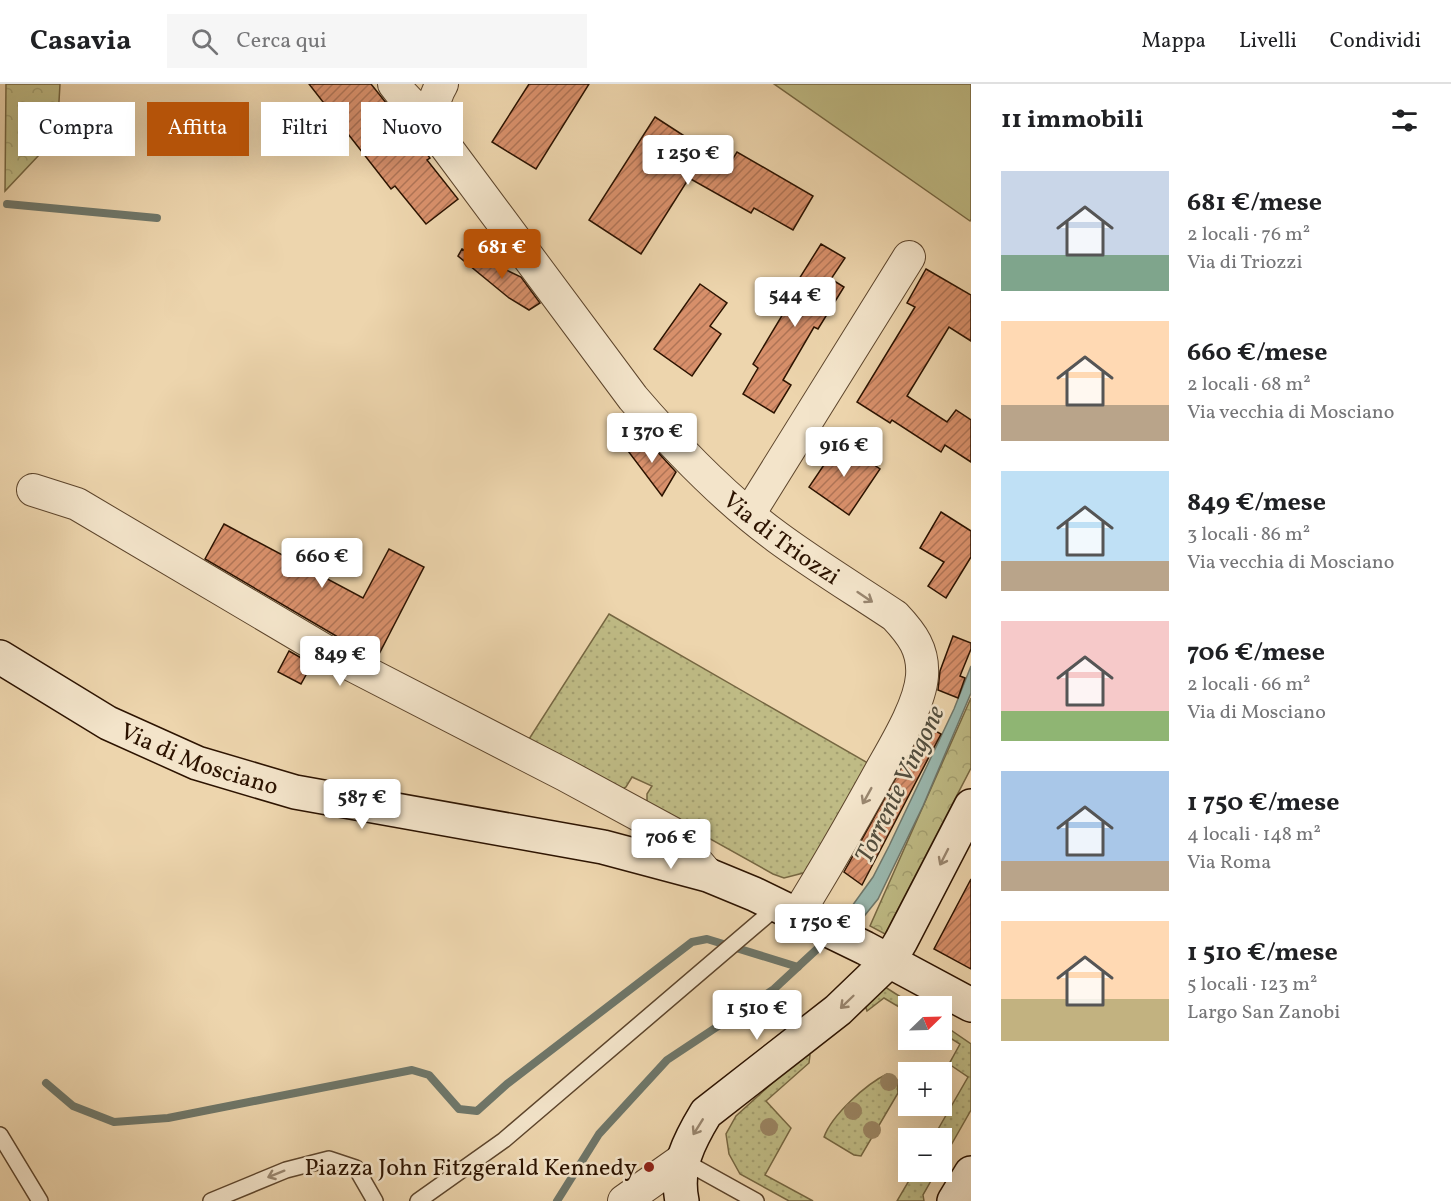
<!DOCTYPE html>
<html lang="it">
<head>
<meta charset="utf-8">
<style>
	:root { --surface:#fff; --page:#f6f6f6; --text:#202124; --muted:#757577; --line:#e0e0e0; --accent:#b45309 }
	body { margin:0; font-family:Vollkorn,serif; background:var(--page); color:var(--text); height:100vh; display:flex; flex-direction:column; font-size:22px; white-space:nowrap }
	* { box-sizing:border-box; margin:0 }
	p { font-size:20px; color:var(--muted) }
	.icon { flex:none; width:33px; height:33px; fill:none; stroke:currentColor; stroke-width:2; stroke-linecap:round; stroke-linejoin:round }
	.map { position:relative; flex:1; overflow:hidden }
	.side { display:flex; flex-direction:column; background:var(--surface); width:480px }
	.side>* { flex:none }
	.hud { position:absolute; left:18px; top:18px; width:570px; height:54px; display:flex; gap:12px }
	.needle { width:39px; rotate:67deg }
	.fabs { position:absolute; left:898px; top:912px; display:grid; gap:12px }
	.fabs a { display:grid; place-items:center; width:54px; height:54px; border-radius:0px; background:var(--surface); box-shadow:0 6px 24px #0002; font-size:30px }
	.price { position:absolute; translate:-50% -51px; padding:0 14px; border-radius:6px; background:#fff; color:#222; font-size:20px; line-height:39px; filter:drop-shadow(0 2px 3px #0008) }
	.price::after { content:''; position:absolute; left:50%; top:36px; width:18px; height:14px; margin-left:-9px; background:inherit; clip-path:polygon(0 0,100% 0,50% 100%) }
	.price.on { background:var(--accent); color:#fff }
	ul { padding:0; list-style:none }
	li { display:flex; align-items:center; gap:18px; height:150px; padding:0 30px }
	li span { display:grid; place-items:center; flex:none; width:168px; height:120px; border-radius:0px; color:#555 }
	li>.icon { margin-inline-start:auto }
	span .icon { width:72px; height:72px; fill:#fffc; stroke-width:1 }
	li b { font-size:26px }
	h2 { display:flex; justify-content:space-between; align-items:center; height:72px; padding:0 30px; font-size:26px }
	.tag { padding:0 21px; border-radius:0px; background:var(--surface); box-shadow:0 6px 24px #0002; font-size:21px; line-height:54px }
	.tag.on { background:var(--accent); color:#fff }
	header { display:flex; align-items:center; gap:36px; box-sizing:border-box; height:84px; padding:0 30px; background:var(--surface); border-bottom:2px solid var(--line) }
	header strong { font-size:28px }
	nav { display:flex; gap:33px; margin-inline-start:auto; font-size:21px }
	.search { width:420px; height:54px; background:var(--page); display:flex; align-items:center; gap:15px; box-sizing:border-box; padding:0 21px; border-radius:0px; color:var(--muted); font-size:22px }
	main { display:flex; flex:1; min-height:0 }
	.map>svg:first-child { display:block }
	.grass { fill:url(#grass-dots); stroke:#766742; stroke-width:1.5 }
	.park { fill:url(#park-crowns); stroke:#766742; stroke-width:1.5 }
	.pitch { fill:#bfbb85; stroke:#766742; stroke-width:1.5 }
	.water { fill:#9ab8af; stroke:#6e7669; stroke-width:1.5 }
	.lines { fill:none; stroke-linecap:round; stroke-linejoin:round }
	.stream { stroke:#6e7669; stroke-width:8 }
	.building { fill:url(#building-hatch); stroke:#2c1300; stroke-width:1.5 }
	.lane-casing { stroke:#5c442b; stroke-width:18 }
	.street-casing { stroke:#5c442b; stroke-width:34 }
	.secondary-casing { stroke:#2c1300; stroke-width:36 }
	.lane { stroke:#f3e4ca; stroke-width:15 }
	.street { stroke:#f3e4ca; stroke-width:32 }
	.secondary { stroke:#f3e4ca; stroke-width:33 }
	.tree { fill:#9b8664 }
	.oneway { stroke:#99866f }
	.poi-dot { fill:#8f2418; stroke:#f3e4ca; stroke-width:2 }
	.labels { text-anchor:middle; stroke-width:5; stroke-linejoin:round; paint-order:stroke }
	.street-label { font-size:24px; fill:#2c1300; stroke:#f3e4ca }
	.poi-label { font-size:24px; fill:#2c1300; stroke:#f3e4ca; text-anchor:end }
	.water-label { font-size:26px; font-style:italic; fill:#524d3d; stroke:#f3e4ca }
</style>
</head>
<body>
<header>
<strong>Casavia</strong>
<div class="search"><svg class="icon" aria-label="search" viewBox="0 0 24 24"><circle cx="10" cy="10" r="6"/><path d="M15 15l6 6"/></svg>Cerca qui</div>
<nav><a>Mappa</a><a>Livelli</a><a>Condividi</a></nav>
</header>
<main>
<div class="map">
<svg width="971" height="1117" viewBox="0 0 971 1117">
	<defs>
		<pattern id="grass-dots" width="8" height="8" patternUnits="userSpaceOnUse" patternTransform="scale(1.5)"><rect width="8" height="8" fill="#bfbb85"/><path d="M2 2h.1M6 6h.1" fill="none" stroke="#a4a071" stroke-width="1.8" stroke-linecap="round"/></pattern>
		<pattern id="park-crowns" width="20" height="18" patternUnits="userSpaceOnUse" patternTransform="scale(1.5)"><rect width="20" height="18" fill="#bfbb85"/><path d="M2 6a3 3 0 1 1 6 0M12 15a3 3 0 1 1 6 0" fill="none" stroke="#a4a071"/></pattern>
		<pattern id="building-hatch" width="6" height="6" patternUnits="userSpaceOnUse" patternTransform="scale(1.5)"><rect width="6" height="6" fill="#d8906b"/><path d="M-1 1l2-2M0 6l6-6M5 7l2-2" fill="none" stroke="#af7456"/></pattern>
	</defs>
	<rect width="100%" height="100%" fill="#edd5ad"/>
	<filter id="stains"><feTurbulence type="fractalNoise" baseFrequency=".00333" numOctaves="4"/><feColorMatrix values="0 0 0 0 .2 0 0 0 0 .09 0 0 0 0 .02 0 0 0 .5 -.17"/></filter>
	<radialGradient id="worn" r=".72"><stop offset=".6" stop-color="#630" stop-opacity="0"/><stop offset="1" stop-color="#630" stop-opacity=".3"/></radialGradient>
	<g class="grass">
		<path d="M609,530L873,682L807,788L784,794L773,790L651,722L647,717V710L652,702L632,693L626,703L621,706L617,705L529,655Z"/>
		<path d="M885,903L915,922H909V929L884,914L867,927L865,921Z"/>
		<path d="M942,940L971,960V1026L942,1077V1054H933L968,993L949,980L960,960L942,949Z"/>
		<path d="M803,971H810L809,979L766,1017L791,1044L765,1091L813,1117H789L740,1090L729,1070L726,1050L736,1032Z"/>
		<path d="M887,990L897,996L898,1009L861,1072L854,1071L824,1053C832,1031 866,1000 887,990Z"/>
		<path d="M914,1088H936L923,1111L924,1117H897Z"/>
	</g>
	<g class="park">
		<path d="M6,0H60L57,52L5,107Z"/>
		<path d="M971,614V684L885,850L870,842Z"/>
	</g>
	<path class="pitch" d="M774,0H971V135L970,137Z"/>
	<path class="water" d="M971,582V609L923,722L878,815L861,836L847,829L873,793L889,762L954,625Z"/>
	<g class="lines">
		<g class="stream">
			<path d="M7,120L157,134"/>
			<path d="M840,844L859,825"/>
			<path d="M46,999L73,1022L114,1038L168,1034L412,986L429,991L459,1025L477,1027L507,1000L692,858L707,855L798,883"/>
			<path d="M557,1117L599,1050L667,976L774,905L829,854"/>
		</g>
	</g>
	<g class="building">
		<path d="M309,0H371L430,74L427,76L458,115L426,140L395,102L391,105Z"/>
		<path d="M529,0H589L536,85L492,58Z"/>
		<path d="M655,33L729,81L737,68L813,112L793,146L754,124L751,129L689,94L641,170L589,136Z"/>
		<path d="M821,160L845,174L831,195L844,203L818,245L814,243L783,296L791,301L774,329L743,310L758,284L753,280L786,225L782,222Z"/>
		<path d="M462,165L521,193L540,219L529,226L509,214L458,172Z"/>
		<path d="M926,185L971,211V257L949,243L907,312L947,338L956,326L971,336V378L945,361L941,368L892,336L890,339L857,318L915,223L907,219Z"/>
		<path d="M700,200L727,219L710,242L721,250L692,292L654,265Z"/>
		<path d="M642,351L676,388L662,412L625,363Z"/>
		<path d="M840,357L880,385L849,431L809,403Z"/>
		<path d="M941,428L971,447V473L946,514L928,502L944,478L920,464Z"/>
		<path d="M224,440L363,514L389,465L424,483L377,574L343,556L205,475Z"/>
		<path d="M953,552L971,559V565L960,592L965,594L958,614L938,606L940,587Z"/>
		<path d="M289,567L312,580L301,600L278,588Z"/>
		<path d="M925,641L941,650L862,801L844,788Z"/>
		<path d="M971,795V885L934,865Z"/>
	</g>
	<g class="lines">
		<defs>
			<g id="lane">
				<path d="M0,1051L40,1117"/>
				<path d="M682,1076L756,1117"/>
				<path d="M211,1117L286,1086L329,1075L356,1084L375,1117"/>
				<path d="M418,1117L504,1056L778,822"/>
			</g>
			<g id="street">
				<path d="M394,0C405,16 416,26 433,36"/>
				<path id="s1" d="M442,0C429,22 432,39 444,60L633,314C676,364 724,414 777,453C815,481 856,506 895,532C912,550 924,566 922,592C920,621 894,663 880,688C853,737 826,784 797,831"/>
				<path d="M33,406L77,420L334,572L565,691L672,749L708,791"/>
				<path d="M749,430L909,173"/>
				<path d="M624,1117L682,1076"/>
			</g>
			<g id="secondary">
				<path id="s2" d="M0,573L108,639L197,679L295,708L603,763L708,791L754,810L865,864L971,921"/>
				<path d="M682,1117C675,1084 689,1057 706,1029L838,926L889,877L901,857L971,722"/>
				<path d="M954,1117L971,1089"/>
			</g>
		</defs>
		<use href="#lane" class="lane-casing"/>
		<use href="#street" class="street-casing"/>
		<use href="#secondary" class="secondary-casing"/>
		<use href="#lane" class="lane"/>
		<use href="#street" class="street"/>
		<use href="#secondary" class="secondary"/>
	</g>
	<g class="tree">
		<circle cx="889" cy="998" r="9"/>
		<circle cx="853" cy="1027" r="9"/>
		<circle cx="769" cy="1043" r="9"/>
		<circle cx="872" cy="1046" r="9"/>
	</g>
	<defs><path id="oneway-shaft" d="M-6 0H5M1.5-3L5.5 0L1.5 3" fill="none" stroke-width="1.6" stroke-linecap="round" stroke-linejoin="round" transform="scale(1.5)"/></defs>
	<g class="oneway">
		<use href="#oneway-shaft" transform="translate(865 513) rotate(34)"/>
		<use href="#oneway-shaft" transform="translate(867 712) rotate(119)"/>
		<use href="#oneway-shaft" transform="translate(944 773) rotate(117)"/>
		<use href="#oneway-shaft" transform="translate(847 918) rotate(136)"/>
		<use href="#oneway-shaft" transform="translate(698 1043) rotate(122)"/>
		<use href="#oneway-shaft" transform="translate(276 1090) rotate(158)"/>
	</g>
	<circle class="poi-dot" cx="649" cy="1083" r="6"/>
	<g class="labels">
		<g class="street-label">
			<text dy="8" stroke="none"><textPath href="#s1" startOffset="585">Via di Triozzi</textPath></text>
			<text dy="8" stroke="none"><textPath href="#s2" startOffset="225">Via di Mosciano</textPath></text>
		</g>
		<g class="poi-label">
			<text x="637" y="1091">Piazza John Fitzgerald Kennedy</text>
		</g>
		<g class="water-label">
			<text transform="translate(899 700) rotate(-64)" y="9">Torrente Vingone</text>
		</g>
	</g>
	<rect width="100%" height="100%" filter="url(#stains)"/>
	<rect width="100%" height="100%" fill="url(#worn)"/>
</svg>
<div class="fabs">
<a><svg class="needle" viewBox="-14 -14 28 28"><path d="M0-13l5 13h-10z" fill="#e53935"/><path d="M0 13l5-13h-10z" fill="#757577"/></svg></a>
<a>+</a>
<a>−</a>
</div>
<b class="price" style="left:688px;top:102px">1 250 €</b>
<b class="price on" style="left:502px;top:196px">681 €</b>
<b class="price" style="left:795px;top:244px">544 €</b>
<b class="price" style="left:652px;top:380px">1 370 €</b>
<b class="price" style="left:844px;top:394px">916 €</b>
<b class="price" style="left:322px;top:505px">660 €</b>
<b class="price" style="left:340px;top:603px">849 €</b>
<b class="price" style="left:362px;top:746px">587 €</b>
<b class="price" style="left:671px;top:786px">706 €</b>
<b class="price" style="left:820px;top:871px">1 750 €</b>
<b class="price" style="left:757px;top:957px">1 510 €</b>
<div class="hud">
<a class="tag">Compra</a>
<a class="tag on">Affitta</a>
<a class="tag">Filtri</a>
<a class="tag">Nuovo</a>
</div>
</div>
<section class="side">
<h2>11 immobili<svg class="icon" aria-label="filters" viewBox="0 0 24 24"><path d="M4 7h16M4 17h16"/><circle cx="9" cy="7" r="2"/><circle cx="15" cy="17" r="2"/></svg></h2>
<ul>
<li><span style="background:linear-gradient(#c9d6e8 70%,#7fa58c 0)"><svg class="icon" aria-label="home" viewBox="0 0 24 24"><path d="M3 11l9-7 9 7M6 9v11h12V9"/></svg></span><div><b>681 €/mese</b><p>2 locali · 76 m²</p><p>Via di Triozzi</p></div></li>
<li><span style="background:linear-gradient(#ffd9b3 70%,#b9a48a 0)"><svg class="icon" aria-label="home" viewBox="0 0 24 24"><path d="M3 11l9-7 9 7M6 9v11h12V9"/></svg></span><div><b>660 €/mese</b><p>2 locali · 68 m²</p><p>Via vecchia di Mosciano</p></div></li>
<li><span style="background:linear-gradient(#bfe0f5 75%,#b9a48a 0)"><svg class="icon" aria-label="home" viewBox="0 0 24 24"><path d="M3 11l9-7 9 7M6 9v11h12V9"/></svg></span><div><b>849 €/mese</b><p>3 locali · 86 m²</p><p>Via vecchia di Mosciano</p></div></li>
<li><span style="background:linear-gradient(#f6c9c9 75%,#8fb573 0)"><svg class="icon" aria-label="home" viewBox="0 0 24 24"><path d="M3 11l9-7 9 7M6 9v11h12V9"/></svg></span><div><b>706 €/mese</b><p>2 locali · 66 m²</p><p>Via di Mosciano</p></div></li>
<li><span style="background:linear-gradient(#a9c7e8 75%,#b9a48a 0)"><svg class="icon" aria-label="home" viewBox="0 0 24 24"><path d="M3 11l9-7 9 7M6 9v11h12V9"/></svg></span><div><b>1 750 €/mese</b><p>4 locali · 148 m²</p><p>Via Roma</p></div></li>
<li><span style="background:linear-gradient(#ffd9b3 65%,#c2b280 0)"><svg class="icon" aria-label="home" viewBox="0 0 24 24"><path d="M3 11l9-7 9 7M6 9v11h12V9"/></svg></span><div><b>1 510 €/mese</b><p>5 locali · 123 m²</p><p>Largo San Zanobi</p></div></li>
</ul>
</section>
</main>
</body>
</html>
